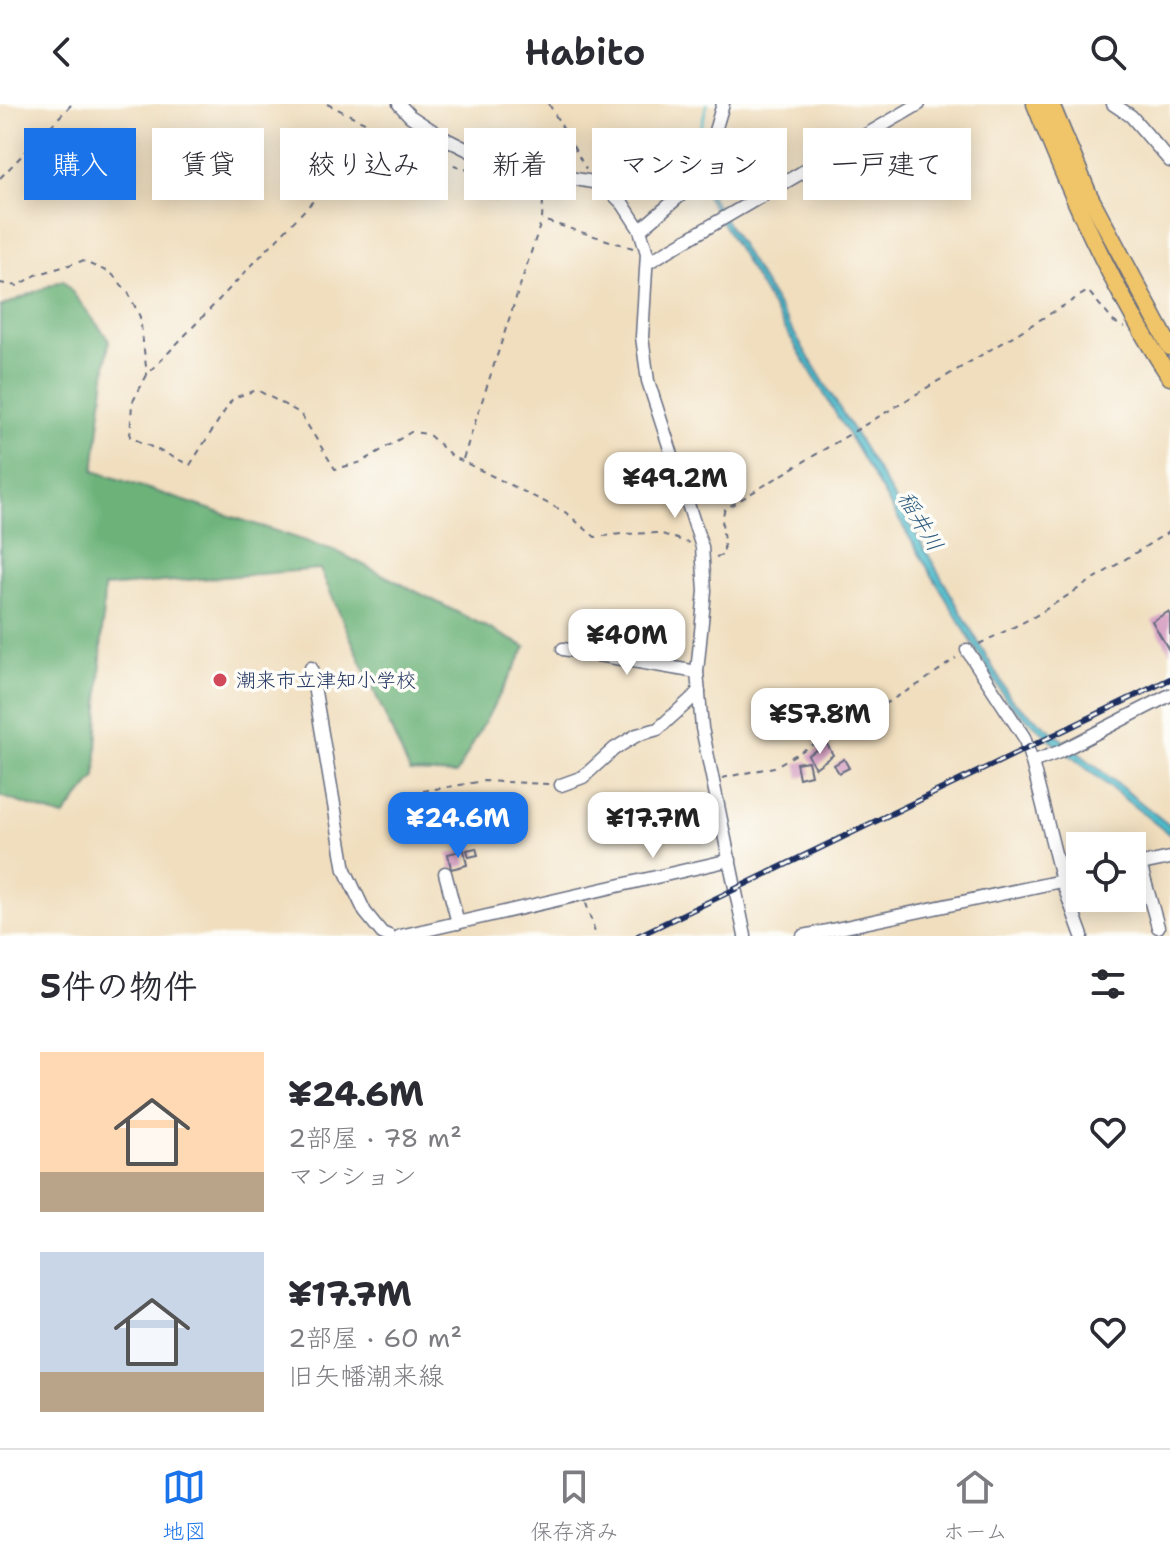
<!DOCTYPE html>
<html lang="ja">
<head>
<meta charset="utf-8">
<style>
	:root { --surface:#fff; --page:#f2f2f3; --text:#2b2b33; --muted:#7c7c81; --line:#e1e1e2; --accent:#1a73e8 }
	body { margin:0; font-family:"Shantell Sans","Klee One",sans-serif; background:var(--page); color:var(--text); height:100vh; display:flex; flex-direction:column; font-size:30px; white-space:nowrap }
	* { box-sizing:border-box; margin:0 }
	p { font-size:26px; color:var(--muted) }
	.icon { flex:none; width:44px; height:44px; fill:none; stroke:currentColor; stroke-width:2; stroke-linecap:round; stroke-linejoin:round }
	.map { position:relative; height:832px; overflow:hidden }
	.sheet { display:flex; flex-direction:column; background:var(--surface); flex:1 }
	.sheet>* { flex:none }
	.hud { position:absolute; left:24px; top:24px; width:1122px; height:72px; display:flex; gap:16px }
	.fabs { position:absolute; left:1066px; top:728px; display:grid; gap:16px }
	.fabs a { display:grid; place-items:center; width:80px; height:80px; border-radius:0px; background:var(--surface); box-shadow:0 4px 20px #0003; font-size:40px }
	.price { position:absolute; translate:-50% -68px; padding:0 18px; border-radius:16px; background:#fff; color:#222; font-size:26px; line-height:52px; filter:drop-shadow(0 2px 4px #0008) }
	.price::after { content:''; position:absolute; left:50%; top:48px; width:24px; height:18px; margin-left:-12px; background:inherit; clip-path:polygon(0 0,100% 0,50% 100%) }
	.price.on { background:var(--accent); color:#fff }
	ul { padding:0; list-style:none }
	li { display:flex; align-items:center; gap:24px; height:200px; padding:0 40px }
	li span { display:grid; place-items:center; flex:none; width:224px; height:160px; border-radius:0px; color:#555 }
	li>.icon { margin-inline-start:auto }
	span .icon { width:96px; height:96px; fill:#fffc; stroke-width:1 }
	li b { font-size:34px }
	h2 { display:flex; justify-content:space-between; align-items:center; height:96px; padding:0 40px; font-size:34px }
	.tag { padding:0 28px; border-radius:0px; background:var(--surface); box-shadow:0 4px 20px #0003; font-size:28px; line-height:72px }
	.tag.on { background:var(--accent); color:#fff }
	header { display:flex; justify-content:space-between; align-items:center; height:104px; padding:0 40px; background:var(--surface); font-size:36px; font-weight:600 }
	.menu { display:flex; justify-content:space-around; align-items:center; height:112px; border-top:2px solid var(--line); background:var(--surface); font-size:22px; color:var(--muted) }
	.menu a { display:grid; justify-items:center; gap:4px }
	.menu .on { color:var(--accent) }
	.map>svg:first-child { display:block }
	.forest { fill:#6cb279; stroke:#44706c; stroke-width:2 }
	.water { fill:#50bdca; stroke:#367694; stroke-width:2 }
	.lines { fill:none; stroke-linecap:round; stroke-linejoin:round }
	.stream { stroke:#50bdca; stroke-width:3 }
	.building { fill:#d39abf }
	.minor-casing { stroke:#666c80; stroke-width:15 }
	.major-casing { stroke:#666c80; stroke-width:19 }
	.path { stroke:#666c80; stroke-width:2; stroke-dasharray:6 6; stroke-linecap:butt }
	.minor { stroke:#fff; stroke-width:12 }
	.major { stroke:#f0c469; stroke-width:16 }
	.rail-casing { stroke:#1b2f5e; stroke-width:6 }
	.rail { stroke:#fdfcf7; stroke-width:3; stroke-dasharray:9; stroke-linecap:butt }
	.poi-dot { fill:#d1495b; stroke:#fdfcf7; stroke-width:3 }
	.labels { text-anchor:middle; stroke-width:7; stroke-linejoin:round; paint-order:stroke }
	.poi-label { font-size:20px; fill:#1b2f5e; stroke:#fdfcf7; text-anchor:start }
	.water-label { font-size:22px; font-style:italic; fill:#2b5a7e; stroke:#fdfcf7 }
</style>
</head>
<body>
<header><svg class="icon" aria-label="back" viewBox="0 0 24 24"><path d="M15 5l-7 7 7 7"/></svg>Habito<svg class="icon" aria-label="search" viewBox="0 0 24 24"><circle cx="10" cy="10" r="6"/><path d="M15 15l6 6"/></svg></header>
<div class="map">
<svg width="1170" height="832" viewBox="0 0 1170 832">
	<rect width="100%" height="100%" fill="#fdfcf7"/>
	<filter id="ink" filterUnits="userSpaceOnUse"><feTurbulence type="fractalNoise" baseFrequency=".0125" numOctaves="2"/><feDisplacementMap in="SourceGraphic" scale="16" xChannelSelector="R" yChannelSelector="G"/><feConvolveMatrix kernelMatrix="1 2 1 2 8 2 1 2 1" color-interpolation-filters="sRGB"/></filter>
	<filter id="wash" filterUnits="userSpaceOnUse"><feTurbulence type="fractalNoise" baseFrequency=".006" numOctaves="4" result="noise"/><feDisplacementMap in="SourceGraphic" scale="32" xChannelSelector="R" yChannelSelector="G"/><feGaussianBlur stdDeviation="1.8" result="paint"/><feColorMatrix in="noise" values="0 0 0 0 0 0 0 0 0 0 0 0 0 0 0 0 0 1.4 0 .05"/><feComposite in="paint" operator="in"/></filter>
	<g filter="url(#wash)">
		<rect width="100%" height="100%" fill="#f0debe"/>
		<path class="forest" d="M63,176L109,236L94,367L336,447L526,543L456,670L410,668L320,465L104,483L96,673L63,713L0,692V203Z"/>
		<path class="water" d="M701,76L922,440L1011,595L1170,722V731L1057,641L1007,597L698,78Z"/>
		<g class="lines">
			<path class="stream" d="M691,62L707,0"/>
		</g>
		<g id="blocks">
			<g class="building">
				<path d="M1168,508L1170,511V548L1152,517Z"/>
				<path d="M827,640L833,651L815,664L808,651Z"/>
				<path d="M844,655L849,664L839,669L834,661Z"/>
				<path d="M808,657L811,671L799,674L796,659Z"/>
				<path d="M476,744L478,751L469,753L467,746Z"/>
				<path d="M464,746L467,761L451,765L448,750Z"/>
			</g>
		</g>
	</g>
	<g filter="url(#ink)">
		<use href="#blocks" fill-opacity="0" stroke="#666c80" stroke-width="2"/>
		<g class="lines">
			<defs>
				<g id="minor">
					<path d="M399,0L410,12L444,34L486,55L511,64L593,78L610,87L623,100L640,126L647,149L642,233L648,277L702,443L705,487L697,568L702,624L745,832"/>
					<path d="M1113,0L1131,12L1170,57"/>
					<path d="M640,126L682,90L709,47L723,0"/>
					<path d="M647,159L919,0"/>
					<path d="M563,545L697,568"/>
					<path d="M967,546L1024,633L1032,658"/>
					<path d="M311,564L345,766L365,808L382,829L389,832"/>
					<path d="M561,681L583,673L614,645L637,631L658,625L699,588"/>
					<path d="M1140,760L1158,823"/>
					<path d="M1132,762L1170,754"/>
					<path d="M445,769L458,819"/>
					<path d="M400,832L730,756"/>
					<path d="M803,832L1080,773"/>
					<path d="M1082,832L1062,777L1032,658L1059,648L1170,591"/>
				</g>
				<g id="major">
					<path d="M1035,0C1072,94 1114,188 1170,273"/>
					<path d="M1051,0L1089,91L1170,243"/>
				</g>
			</defs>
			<use href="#minor" class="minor-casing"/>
			<use href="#major" class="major-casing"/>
			<g class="path">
				<path d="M327,0L381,26L415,30"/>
				<path d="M549,0L586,65"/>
				<path d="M0,74L72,0"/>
				<path d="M633,144L542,116L543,96C522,90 502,99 482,91L473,68L384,35L378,29L381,26L147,271L132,299L130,333L190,361L233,294L257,286L300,309L335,365L362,358L411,328L428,330L452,352L565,408L595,433L621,430L659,429L689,439"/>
				<path d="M0,179L18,182L36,171L82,157L111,169L128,188L140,213L147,271"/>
				<path d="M463,355L541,118"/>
				<path d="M716,453L723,451C727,433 718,423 725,405L1088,187L1114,218L1124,223"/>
				<path d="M979,540L1032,514L1170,427"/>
				<path d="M722,674L774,663L921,579L956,554"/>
				<path d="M423,687L484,677L549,680"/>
				<path d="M586,799L596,832"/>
			</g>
			<use href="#minor" class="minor"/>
			<use href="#major" class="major"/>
			<defs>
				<path id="rail" d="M638,832L1170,575"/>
			</defs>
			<use href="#rail" class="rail-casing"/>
			<use href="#rail" class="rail"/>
		</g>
	</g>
	<circle class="poi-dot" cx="220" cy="576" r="8"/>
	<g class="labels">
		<g class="poi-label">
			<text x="236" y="583">潮来市立津知小学校</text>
		</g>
		<g class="water-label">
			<text transform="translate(921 417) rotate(59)" y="8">稲井川</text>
		</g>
	</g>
</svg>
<div class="fabs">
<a><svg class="icon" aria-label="locate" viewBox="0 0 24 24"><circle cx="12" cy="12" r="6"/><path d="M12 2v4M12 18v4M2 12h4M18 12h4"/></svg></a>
</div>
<b class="price" style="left:675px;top:416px">¥49.2M</b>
<b class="price" style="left:627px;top:573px">¥40M</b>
<b class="price" style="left:820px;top:652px">¥57.8M</b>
<b class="price on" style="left:458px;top:756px">¥24.6M</b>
<b class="price" style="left:653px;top:756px">¥17.7M</b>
<div class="hud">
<a class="tag on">購入</a>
<a class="tag">賃貸</a>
<a class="tag">絞り込み</a>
<a class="tag">新着</a>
<a class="tag">マンション</a>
<a class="tag">一戸建て</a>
</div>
</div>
<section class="sheet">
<h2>5件の物件<svg class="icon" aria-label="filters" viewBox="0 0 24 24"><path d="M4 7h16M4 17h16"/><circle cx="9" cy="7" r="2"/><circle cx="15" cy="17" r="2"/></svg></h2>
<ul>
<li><span style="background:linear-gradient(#ffd9b3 75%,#b9a48a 0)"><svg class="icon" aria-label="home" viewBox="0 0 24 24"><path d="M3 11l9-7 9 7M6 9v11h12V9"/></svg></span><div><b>¥24.6M</b><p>2部屋 · 78 m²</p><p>マンション</p></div><svg class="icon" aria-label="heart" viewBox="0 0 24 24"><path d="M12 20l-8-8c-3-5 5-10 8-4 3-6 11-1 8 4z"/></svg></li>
<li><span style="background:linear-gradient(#c9d6e8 75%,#b9a48a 0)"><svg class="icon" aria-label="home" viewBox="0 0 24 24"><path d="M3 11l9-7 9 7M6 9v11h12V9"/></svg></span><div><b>¥17.7M</b><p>2部屋 · 60 m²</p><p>旧矢幡潮来線</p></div><svg class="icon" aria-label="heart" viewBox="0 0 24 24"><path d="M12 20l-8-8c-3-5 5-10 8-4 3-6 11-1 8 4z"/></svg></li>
</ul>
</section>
<nav class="menu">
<a class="on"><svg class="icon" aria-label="map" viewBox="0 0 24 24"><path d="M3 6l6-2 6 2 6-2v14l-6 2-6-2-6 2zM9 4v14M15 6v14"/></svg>地図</a>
<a><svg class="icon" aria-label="saved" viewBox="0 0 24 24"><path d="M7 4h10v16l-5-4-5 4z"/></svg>保存済み</a>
<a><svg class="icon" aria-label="home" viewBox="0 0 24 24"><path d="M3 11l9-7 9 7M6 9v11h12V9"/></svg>ホーム</a>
</nav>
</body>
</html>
